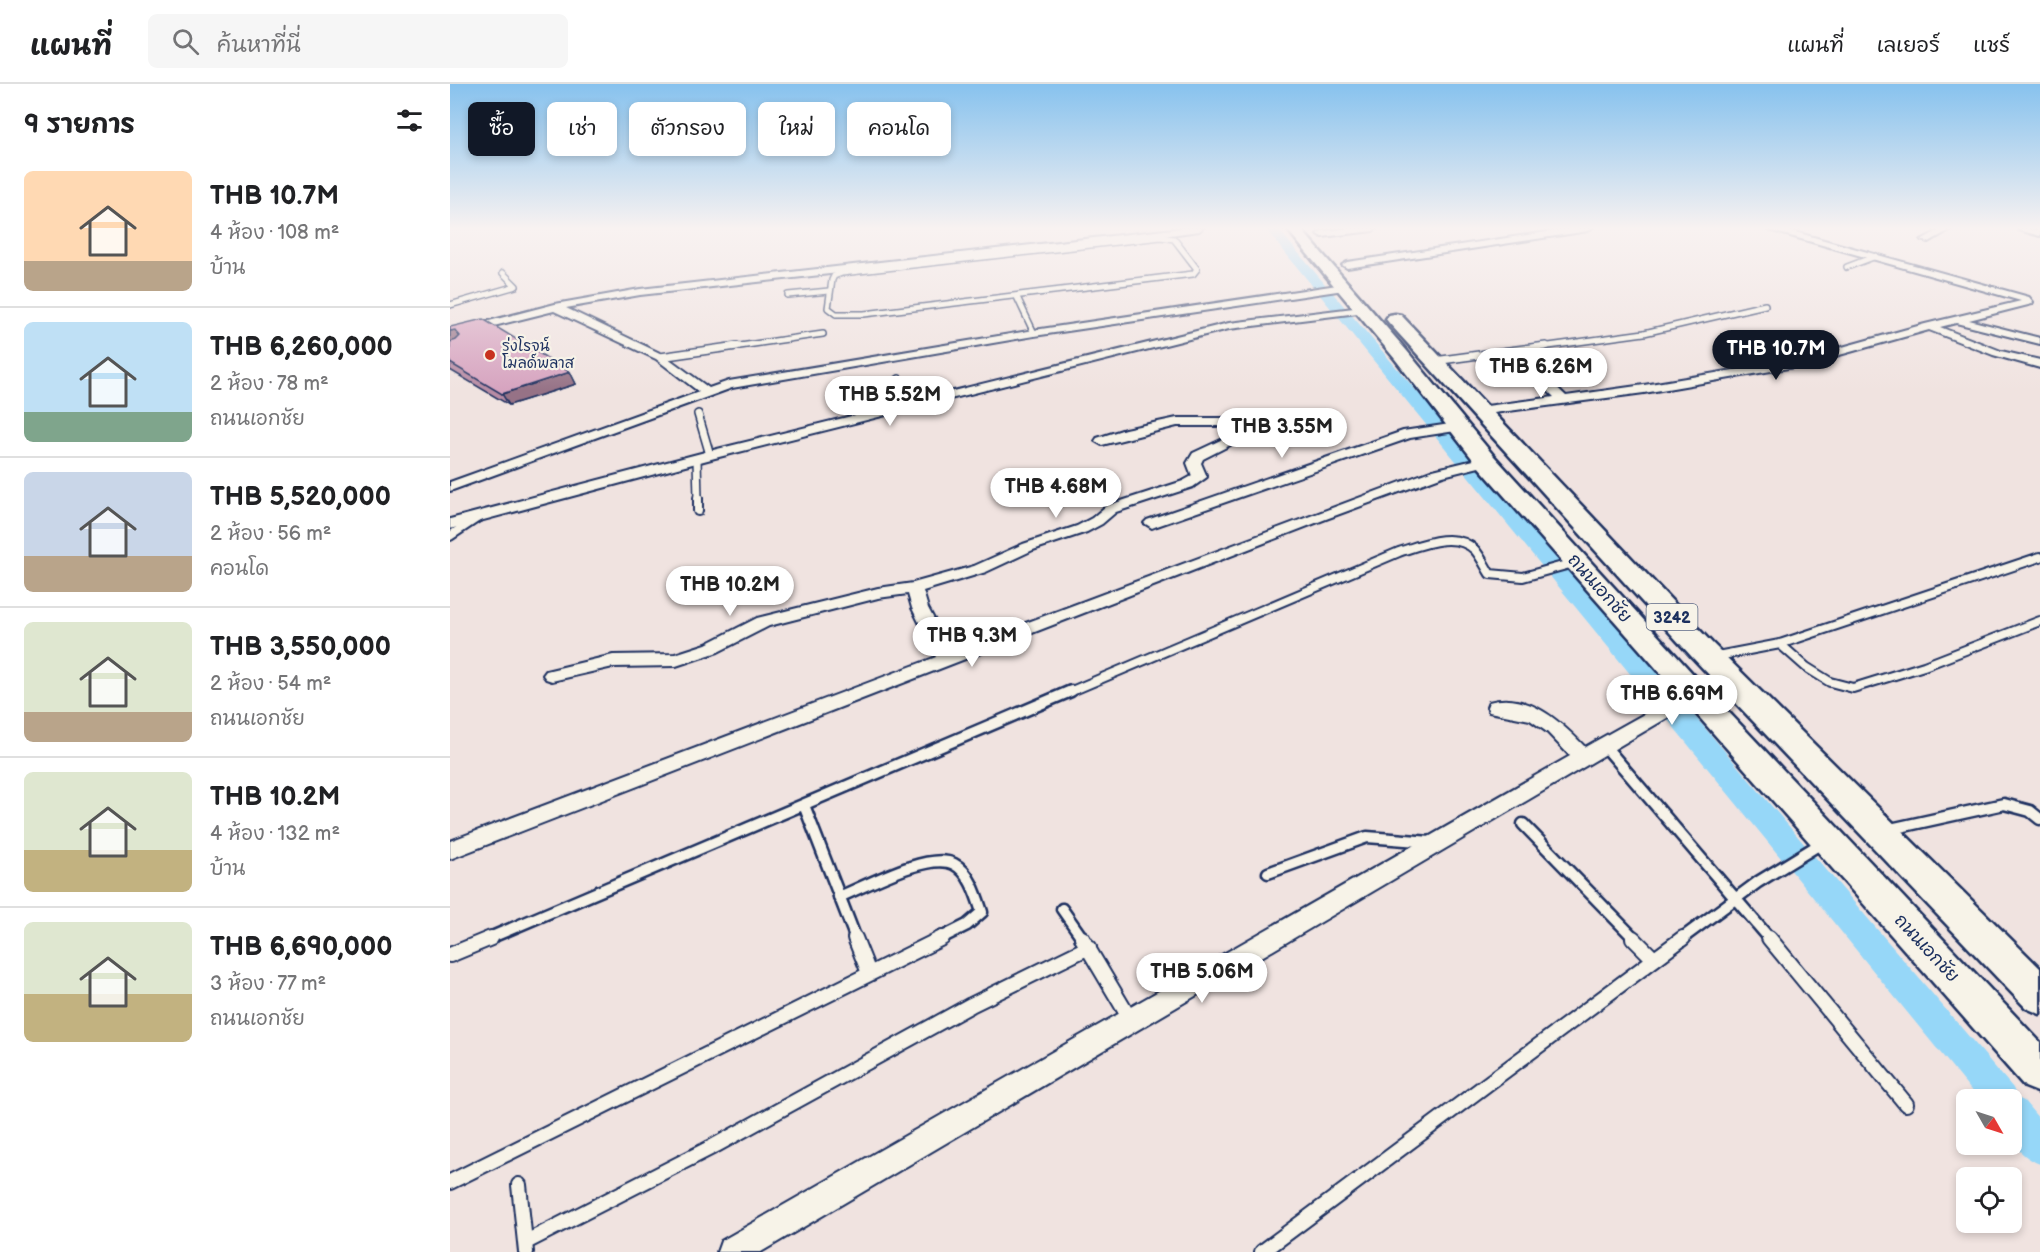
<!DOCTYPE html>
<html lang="th">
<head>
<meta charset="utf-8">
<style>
	:root { --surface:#fff; --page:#f6f6f6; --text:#202124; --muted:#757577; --line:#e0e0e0; --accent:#111827 }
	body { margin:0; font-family:"Balsamiq Sans","Playpen Sans Thai",sans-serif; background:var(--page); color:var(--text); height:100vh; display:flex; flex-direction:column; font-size:22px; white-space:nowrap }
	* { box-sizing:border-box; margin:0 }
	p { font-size:20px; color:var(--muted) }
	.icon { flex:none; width:33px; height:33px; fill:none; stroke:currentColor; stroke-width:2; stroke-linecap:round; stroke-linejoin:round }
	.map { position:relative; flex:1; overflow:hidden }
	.sheet { display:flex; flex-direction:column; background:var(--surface); width:450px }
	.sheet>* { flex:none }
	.banner { position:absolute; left:18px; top:18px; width:570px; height:54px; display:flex; gap:12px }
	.needle { width:39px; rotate:129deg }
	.buttons { position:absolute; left:1506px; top:1005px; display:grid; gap:12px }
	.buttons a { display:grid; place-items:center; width:66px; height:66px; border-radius:9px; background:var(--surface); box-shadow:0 3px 9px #0003; font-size:30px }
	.price { position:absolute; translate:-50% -51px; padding:0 14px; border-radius:21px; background:#fff; color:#222; font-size:20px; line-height:39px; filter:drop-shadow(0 2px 3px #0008) }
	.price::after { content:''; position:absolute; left:50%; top:36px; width:18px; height:14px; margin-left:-9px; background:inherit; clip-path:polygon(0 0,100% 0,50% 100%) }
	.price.selected { background:var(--accent); color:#fff }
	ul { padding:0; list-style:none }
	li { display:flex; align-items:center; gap:18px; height:150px; padding:0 24px }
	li+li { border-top:2px solid var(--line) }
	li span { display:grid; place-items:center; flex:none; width:168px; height:120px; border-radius:9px; color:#555 }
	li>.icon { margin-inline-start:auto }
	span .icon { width:72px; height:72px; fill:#fffc; stroke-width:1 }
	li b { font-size:26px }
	h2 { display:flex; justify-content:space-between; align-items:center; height:72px; padding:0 24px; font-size:26px }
	.chip { padding:0 21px; border-radius:9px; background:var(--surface); box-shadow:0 3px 9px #0003; font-size:21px; line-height:54px }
	.chip.selected { background:var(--accent); color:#fff }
	header { display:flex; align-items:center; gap:36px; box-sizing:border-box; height:84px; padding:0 30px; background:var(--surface); border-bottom:2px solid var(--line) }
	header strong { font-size:28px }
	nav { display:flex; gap:33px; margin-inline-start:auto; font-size:21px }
	.search { width:420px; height:54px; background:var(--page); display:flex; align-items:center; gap:15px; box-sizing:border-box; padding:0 21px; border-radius:9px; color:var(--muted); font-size:22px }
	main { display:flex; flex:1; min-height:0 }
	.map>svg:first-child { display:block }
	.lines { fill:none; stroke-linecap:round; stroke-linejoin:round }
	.canal { fill:#96d7f8; fill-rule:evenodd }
	.lane-far4-casing { stroke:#1b2f5e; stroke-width:8 }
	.lane-far3-casing { stroke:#1b2f5e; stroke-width:10 }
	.lane-far2-casing { stroke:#1b2f5e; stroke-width:12 }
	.lane-far1-casing { stroke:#1b2f5e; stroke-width:15 }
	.lane-casing { stroke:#1b2f5e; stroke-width:18 }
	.street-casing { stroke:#1b2f5e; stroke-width:4 }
	.primary-casing { stroke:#1b2f5e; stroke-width:5 }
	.lane-far4 { stroke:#f7f3e8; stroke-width:5 }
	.lane-far3 { stroke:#f7f3e8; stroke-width:7 }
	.lane-far2 { stroke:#f7f3e8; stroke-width:8 }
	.lane-far1 { stroke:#f7f3e8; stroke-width:10 }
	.lane { stroke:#f7f3e8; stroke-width:14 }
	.street { fill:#f7f3e8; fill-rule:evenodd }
	.primary { fill:#f7f3e8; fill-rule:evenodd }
	.wall { fill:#b88ca4; stroke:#1b2f5e; stroke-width:1.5 }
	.shaded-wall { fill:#967286; stroke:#1b2f5e; stroke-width:1.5 }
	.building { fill:#d6a3bf; stroke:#1b2f5e; stroke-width:1.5 }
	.poi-dot { fill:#c8321e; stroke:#f7f3e8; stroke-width:2 }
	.labels { text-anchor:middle; stroke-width:4.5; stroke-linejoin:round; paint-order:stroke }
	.far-poi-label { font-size:15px; fill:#1b2f5e; stroke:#f7f3e8; text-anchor:start }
	.shield { fill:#f7f3e8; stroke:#5d6a87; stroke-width:1.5 }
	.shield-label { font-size:16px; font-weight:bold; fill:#1b2f5e }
	.street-label { font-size:18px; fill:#1b2f5e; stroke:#f7f3e8 }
</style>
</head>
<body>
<header>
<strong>แผนที่</strong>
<div class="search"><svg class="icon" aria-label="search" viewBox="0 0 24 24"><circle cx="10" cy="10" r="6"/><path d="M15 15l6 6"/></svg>ค้นหาที่นี่</div>
<nav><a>แผนที่</a><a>เลเยอร์</a><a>แชร์</a></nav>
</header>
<main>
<section class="sheet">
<h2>9 รายการ<svg class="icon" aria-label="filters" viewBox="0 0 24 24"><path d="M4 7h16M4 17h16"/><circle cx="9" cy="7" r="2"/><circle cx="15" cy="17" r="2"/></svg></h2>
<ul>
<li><span style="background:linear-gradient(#ffd9b3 75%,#b9a48a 0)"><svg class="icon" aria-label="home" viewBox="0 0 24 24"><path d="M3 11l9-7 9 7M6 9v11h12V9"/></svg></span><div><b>THB 10.7M</b><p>4 ห้อง · 108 m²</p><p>บ้าน</p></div></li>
<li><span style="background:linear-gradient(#bfe0f5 75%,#7fa58c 0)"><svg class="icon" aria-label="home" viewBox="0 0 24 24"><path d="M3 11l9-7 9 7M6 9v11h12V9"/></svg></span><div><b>THB 6,260,000</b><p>2 ห้อง · 78 m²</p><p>ถนนเอกชัย</p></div></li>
<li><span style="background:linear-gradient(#c9d6e8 70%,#b9a48a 0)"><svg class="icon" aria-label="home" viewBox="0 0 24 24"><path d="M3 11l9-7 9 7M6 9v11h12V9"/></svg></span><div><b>THB 5,520,000</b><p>2 ห้อง · 56 m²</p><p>คอนโด</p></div></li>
<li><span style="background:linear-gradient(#dfe7d0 75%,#b9a48a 0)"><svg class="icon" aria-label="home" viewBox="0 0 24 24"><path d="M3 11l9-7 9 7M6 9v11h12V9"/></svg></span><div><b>THB 3,550,000</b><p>2 ห้อง · 54 m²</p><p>ถนนเอกชัย</p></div></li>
<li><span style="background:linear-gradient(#dfe7d0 65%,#c2b280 0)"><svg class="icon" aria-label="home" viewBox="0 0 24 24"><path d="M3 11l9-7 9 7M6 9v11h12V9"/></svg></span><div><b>THB 10.2M</b><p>4 ห้อง · 132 m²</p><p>บ้าน</p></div></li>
<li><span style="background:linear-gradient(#dfe7d0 60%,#c2b280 0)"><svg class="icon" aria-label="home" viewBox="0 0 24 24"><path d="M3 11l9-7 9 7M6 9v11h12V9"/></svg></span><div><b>THB 6,690,000</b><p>3 ห้อง · 77 m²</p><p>ถนนเอกชัย</p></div></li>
</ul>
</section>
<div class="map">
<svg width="1590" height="1168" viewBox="0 0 1590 1168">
	<rect width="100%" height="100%" fill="#f0e3e0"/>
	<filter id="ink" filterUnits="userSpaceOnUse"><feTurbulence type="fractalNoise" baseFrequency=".0167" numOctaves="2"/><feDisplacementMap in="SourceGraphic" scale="12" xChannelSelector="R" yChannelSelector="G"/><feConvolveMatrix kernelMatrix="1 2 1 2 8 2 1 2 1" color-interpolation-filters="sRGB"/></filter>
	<g filter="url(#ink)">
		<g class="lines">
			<path class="canal" d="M815,144H827L1563,1004L1567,1014L1574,1017L1590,1036V1080C1556,1066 1562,1046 1562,1016H1529Z"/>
			<defs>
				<g id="lane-far4">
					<path d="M711,153L724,155L747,185L743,190L414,230H386L378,224L382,196L384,192L392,189Z"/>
					<path d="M1397,183L1426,172"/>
					<path d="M338,211L379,207"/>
					<path d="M567,213L584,249"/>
					<path d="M0,221L66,202L53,189"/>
					<path d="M276,264L373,250"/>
					<path d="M1084,264L1194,249L1315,221"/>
				</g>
				<g id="lane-far3">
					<path d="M210,273L287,262"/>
					<path d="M984,277L1096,262"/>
					<path d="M449,295L457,323"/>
					<path d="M248,330L260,371"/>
					<path d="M247,375L248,415"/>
				</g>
				<g id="lane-far2">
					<path d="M248,414V427"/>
					<path d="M0,452L27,434"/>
					<path d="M1330,560L1356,583L1380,598L1403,604L1474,582L1590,537"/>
					<path d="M1262,573L1330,560L1590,473"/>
					<path d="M617,609L949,468C971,461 1005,446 1025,466C1031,473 1035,482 1040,490L1073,493L1127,478"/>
				</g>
				<g id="lane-far1">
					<path d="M1153,660L1320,855"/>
					<path d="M354,721L406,855"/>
					<path d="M1073,740L1185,855"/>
					<path d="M1436,746L1554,720L1580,727L1590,735"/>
					<path d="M818,789L917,753L981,758"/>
					<path d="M389,813C414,803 479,767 504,780C520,788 527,813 532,828L517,841L489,855"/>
					<path d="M612,825L633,855"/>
					<path d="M37,855L621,607"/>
					<path d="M1231,855L1308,798L1375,757"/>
				</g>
				<g id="lane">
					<path d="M405,854L419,889"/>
					<path d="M632,854L680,935"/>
					<path d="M1183,854L1204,875"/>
					<path d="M1319,854L1456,1020"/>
					<path d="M0,871L41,854"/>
					<path d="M0,1098L492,854"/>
					<path d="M69,1101L76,1168"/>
					<path d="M76,1158L266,1061L521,921L639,863"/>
					<path d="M812,1168L1233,854"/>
				</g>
				<g id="street">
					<path d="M732,144H753L749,147L661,159L190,211L116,224L214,271L259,304L279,297L584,246L894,200L899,203L894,206L584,252L282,304L0,407V398L249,308L206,275L104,227L0,253V247L105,220L190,205Z"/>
					<path d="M903,144H927L923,147L872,153L867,150L872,147Z"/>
					<path d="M1123,144H1142L1138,147L897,184L892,181L897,178Z"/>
					<path d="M1318,144H1331L1579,213L1583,218L1582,220L1519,236L1590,254V260L1506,239L1490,243L1551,267L1590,276V284L1543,271L1479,246L1350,282L1194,309L1029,331L1023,327L1029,323L1104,313L1082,292L1088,288L1092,289L1116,312L1194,301L1349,275L1475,240L1571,217L1319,146Z"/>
					<path d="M1493,144H1503L1479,158L1471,156Z"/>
					<path d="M1568,144L1590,146V152L1569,146Z"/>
					<path d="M912,223L916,224V228L779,245L265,374L0,445V435L255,368L779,239Z"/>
					<path d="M727,334H787L798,337L804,349L753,375L751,379L757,393L743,403L666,428L652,440L637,448L583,466L536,488L473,507L478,524L501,567L983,386L1036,373L1043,377L1041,380L993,392L876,435L0,775V757L486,573L462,524L458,510L428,514L319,542L268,568L226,582L163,583L102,597L96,595L93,591L96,587L163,571L225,570L256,560L307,534L428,504L463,499L524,482L573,460L627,442L642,434L656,422L733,397L742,392L737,379L743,369L790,347L786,342H727L652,361L645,357L647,354L675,345Z"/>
					<path d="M1007,339L1014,343L1012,346L960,354L707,442L702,444L694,439L697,436L953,347Z"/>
					<path d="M1244,602L1251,604L1253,609L1251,614L311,1168H267L271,1157L1120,672L1097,648L1080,636L1039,628L1037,623L1039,618C1078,607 1111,638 1135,663Z"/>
				</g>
				<g id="primary">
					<path d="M836,144H850L957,267L1044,372L1254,602L1590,958V1009L1575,1003L1028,382L945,275Z"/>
					<path d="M945,230L951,231L1262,559L1590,884V930L1576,924L1242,573L939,239L936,235L939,231Z"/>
				</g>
			</defs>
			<use href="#lane-far4" class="lane-far4-casing"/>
			<use href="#lane-far3" class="lane-far3-casing"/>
			<use href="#lane-far2" class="lane-far2-casing"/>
			<use href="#lane-far1" class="lane-far1-casing"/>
			<use href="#lane" class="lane-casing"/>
			<use href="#street" class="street-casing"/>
			<use href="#primary" class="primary-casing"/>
			<use href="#lane-far4" class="lane-far4"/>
			<use href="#lane-far3" class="lane-far3"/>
			<use href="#lane-far2" class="lane-far2"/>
			<use href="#lane-far1" class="lane-far1"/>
			<use href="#lane" class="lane"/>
			<use href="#street" class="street"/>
			<use href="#primary" class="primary"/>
		</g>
		<path class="wall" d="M0,243L120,288L126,300L59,321L0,286Z"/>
		<g class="shaded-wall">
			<path d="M5,246L12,256L0,260V247Z"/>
			<path d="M120,288L126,300L59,321L52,310Z"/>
		</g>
		<path class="building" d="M33,235L120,288L52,310L0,279V258L6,256L10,252L5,246L0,247V243Z"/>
	</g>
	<linearGradient id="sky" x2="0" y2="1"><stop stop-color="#87c2ee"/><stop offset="0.47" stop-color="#f8f2f1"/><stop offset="1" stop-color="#f8f2f1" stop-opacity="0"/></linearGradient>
	<rect width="1590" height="307" fill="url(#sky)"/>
	<circle class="poi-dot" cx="40" cy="271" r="6"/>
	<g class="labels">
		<g class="far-poi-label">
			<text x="52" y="267">รุ่งโรจน์<tspan x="52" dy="17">โมลด์พลาส</tspan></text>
		</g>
		<rect class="shield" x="1196.5" y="520" width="51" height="26" rx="4.5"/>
		<g class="shield-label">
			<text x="1222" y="539">3242</text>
		</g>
		<g class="street-label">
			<text transform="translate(1150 504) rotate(48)" y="6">ถนนเอกชัย</text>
			<text transform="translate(1477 864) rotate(47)" y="6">ถนนเอกชัย</text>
		</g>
	</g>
</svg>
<div class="buttons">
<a><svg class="needle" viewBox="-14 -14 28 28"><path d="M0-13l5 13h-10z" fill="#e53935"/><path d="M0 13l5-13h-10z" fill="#757577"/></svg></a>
<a><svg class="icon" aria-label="locate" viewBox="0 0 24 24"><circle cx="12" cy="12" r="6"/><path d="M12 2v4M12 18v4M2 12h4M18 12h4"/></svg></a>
</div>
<b class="price selected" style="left:1326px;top:297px">THB 10.7M</b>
<b class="price" style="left:1091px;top:315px">THB 6.26M</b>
<b class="price" style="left:440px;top:343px">THB 5.52M</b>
<b class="price" style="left:832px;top:375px">THB 3.55M</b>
<b class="price" style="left:606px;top:435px">THB 4.68M</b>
<b class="price" style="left:280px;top:533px">THB 10.2M</b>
<b class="price" style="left:522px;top:584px">THB 9.3M</b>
<b class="price" style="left:1222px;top:642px">THB 6.69M</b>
<b class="price" style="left:752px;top:920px">THB 5.06M</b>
<div class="banner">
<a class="chip selected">ซื้อ</a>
<a class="chip">เช่า</a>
<a class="chip">ตัวกรอง</a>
<a class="chip">ใหม่</a>
<a class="chip">คอนโด</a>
</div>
</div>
</main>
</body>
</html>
